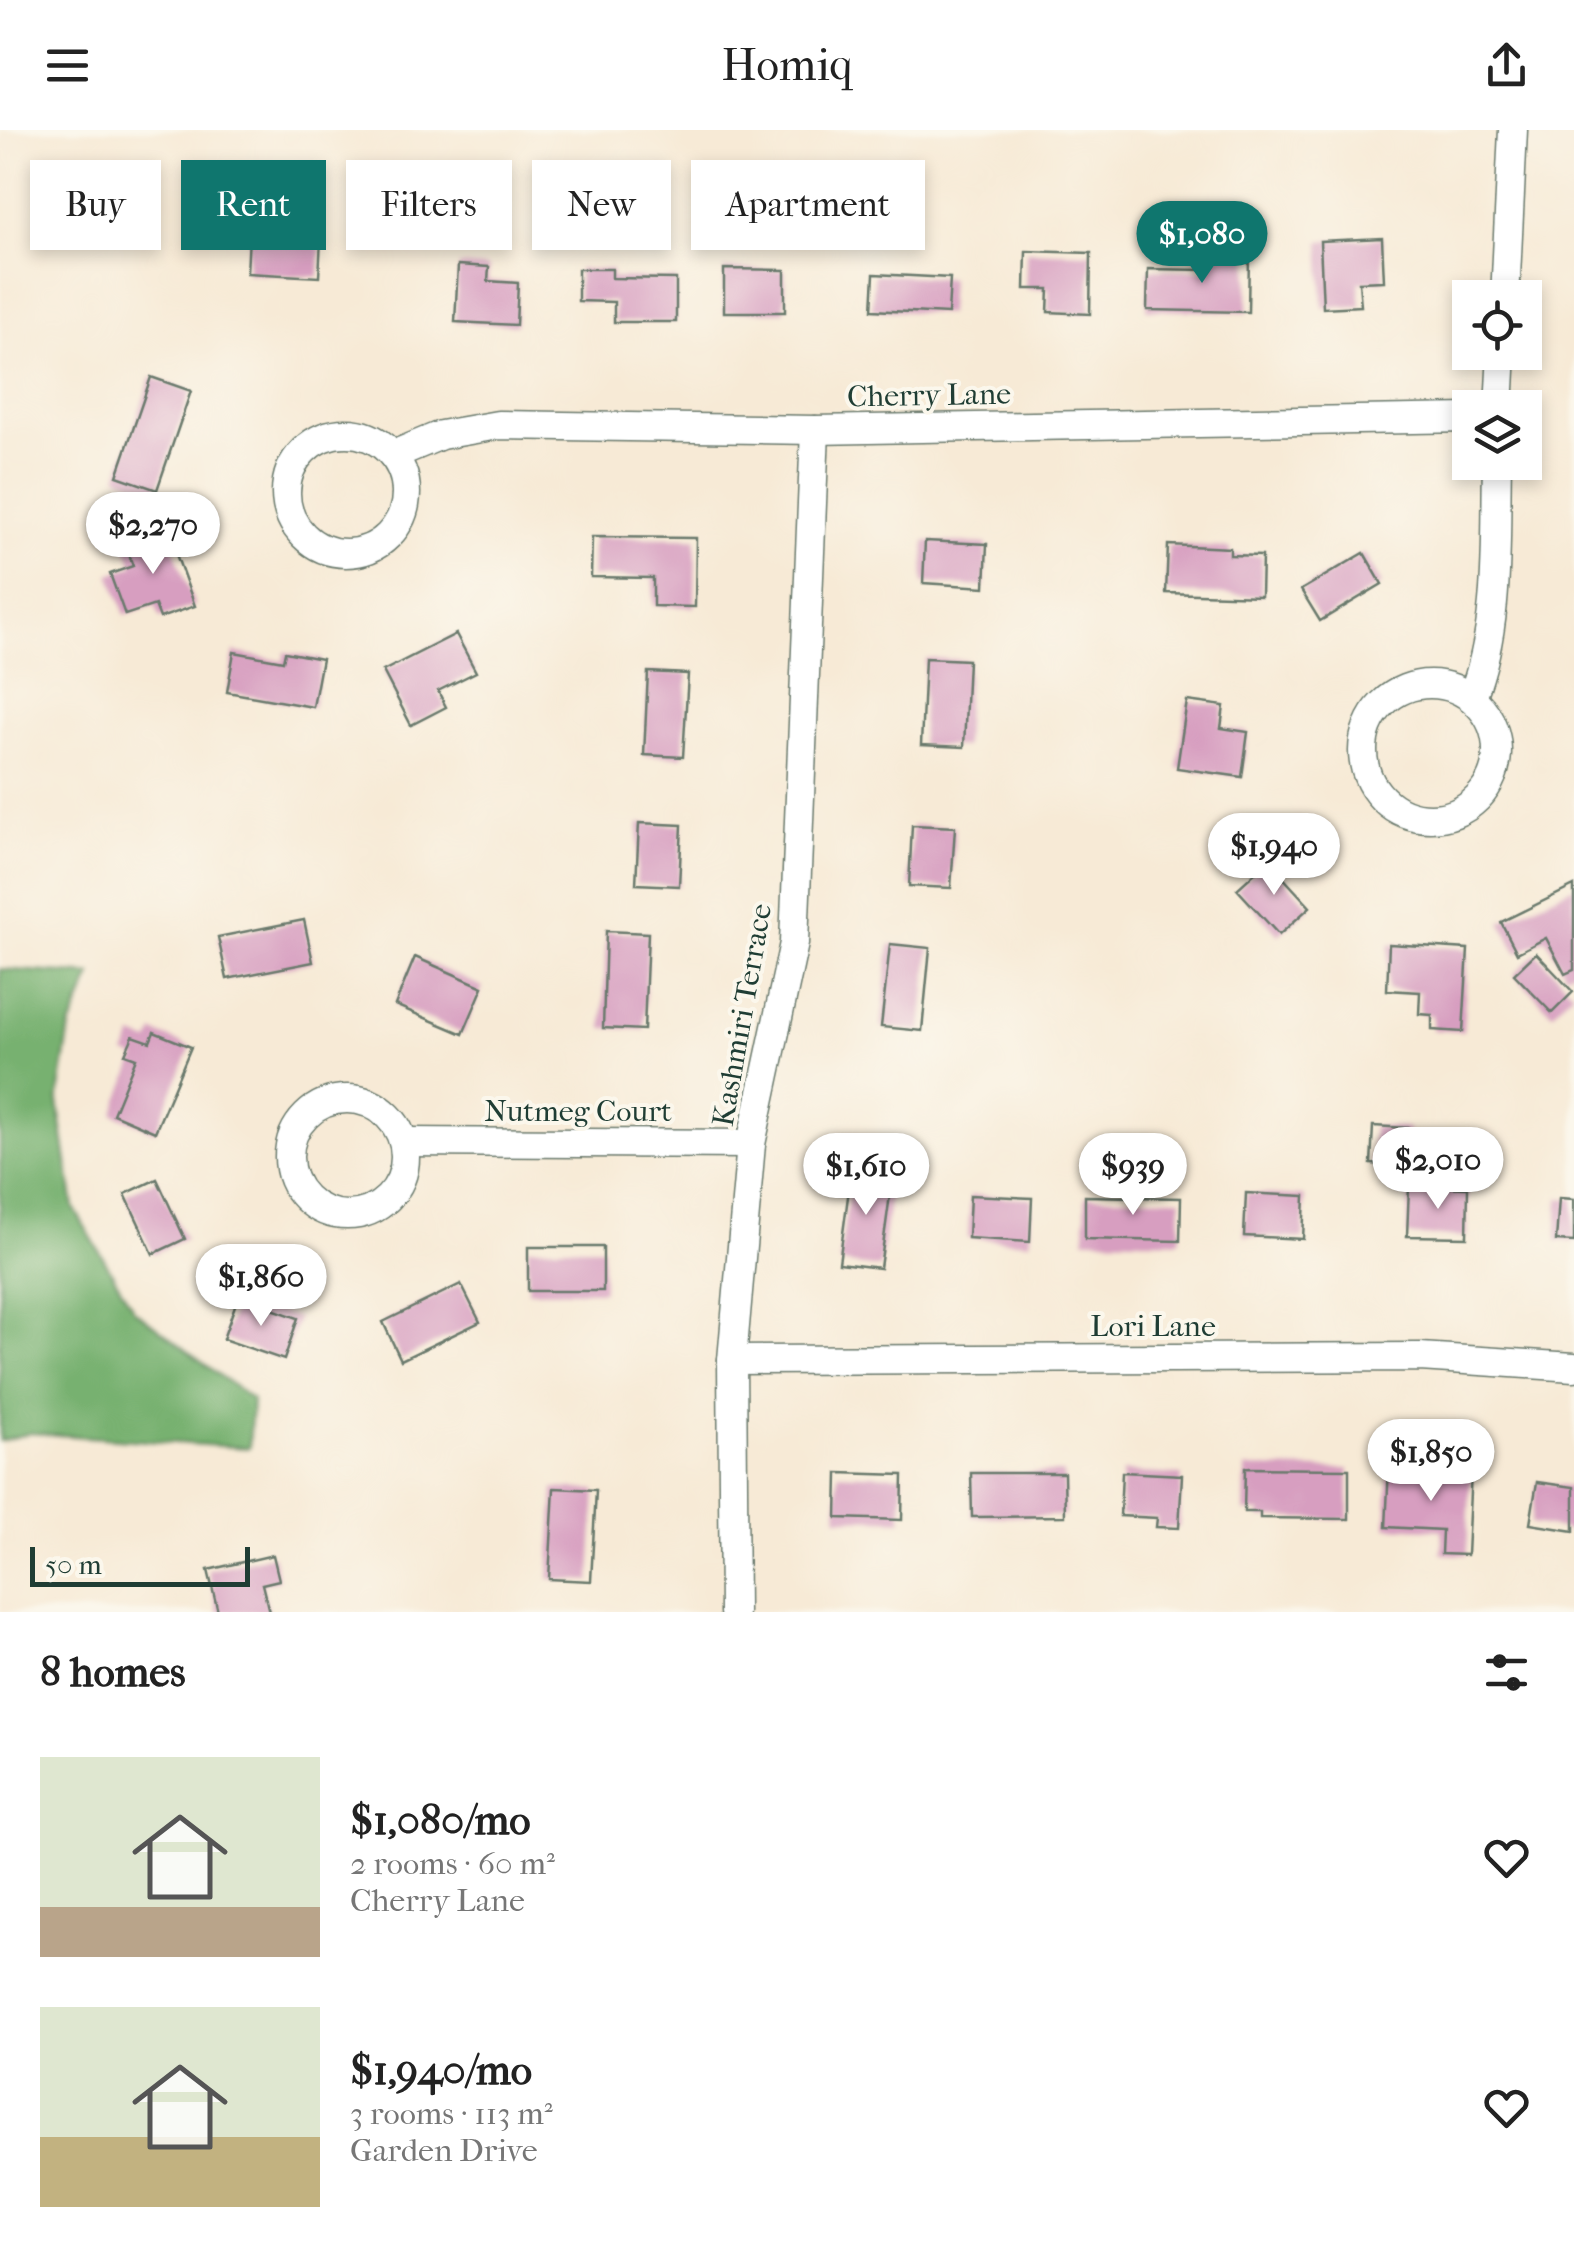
<!DOCTYPE html>
<html lang="en">
<head>
<meta charset="utf-8">
<style>
	:root { --surface:#fff; --page:#f6f6f6; --text:#222; --muted:#767676; --accent:#0f766e }
	body { margin:0; font-family:"IM FELL French Canon",serif; background:var(--page); color:var(--text); height:100vh; display:flex; flex-direction:column; font-size:38px; white-space:nowrap }
	* { box-sizing:border-box; margin:0 }
	p { font-size:32px; color:var(--muted) }
	.icon { flex:none; width:55px; height:55px; fill:none; stroke:currentColor; stroke-width:2; stroke-linecap:round; stroke-linejoin:round }
	.map { position:relative; height:1482px; overflow:hidden }
	.panel { display:flex; flex-direction:column; background:var(--surface); flex:1 }
	.panel>* { flex:none }
	.hud { position:absolute; left:30px; top:30px; width:1000px; height:90px; display:flex; gap:20px }
	.tools { position:absolute; left:1452px; top:150px; display:grid; gap:20px }
	.tools a { display:grid; place-items:center; width:90px; height:90px; border-radius:0px; background:var(--surface); box-shadow:0 5px 15px #0003; font-size:50px }
	.scale { position:absolute; left:30px; bottom:25px; width:220px; box-sizing:border-box; padding-left:10px; border:5px solid #1f3d34; border-top:0; font-size:28px; line-height:35px; white-space:nowrap; color:#1f3d34; -webkit-text-stroke:8px #fbf7ec; paint-order:stroke }
	.price { position:absolute; translate:-50% -85px; padding:0 22px; border-radius:35px; background:#fff; color:#222; font-size:32px; line-height:65px; filter:drop-shadow(0 2px 5px #0008) }
	.price::after { content:''; position:absolute; left:50%; top:60px; width:30px; height:22px; margin-left:-15px; background:inherit; clip-path:polygon(0 0,100% 0,50% 100%) }
	.price.selected { background:var(--accent); color:#fff }
	ul { padding:0; list-style:none }
	li { display:flex; align-items:center; gap:30px; height:250px; padding:0 40px }
	li span { display:grid; place-items:center; flex:none; width:280px; height:200px; border-radius:0px; color:#555 }
	li>.icon { margin-inline-start:auto }
	span .icon { width:120px; height:120px; fill:#fffc; stroke-width:1 }
	li b { font-size:42px }
	h2 { display:flex; justify-content:space-between; align-items:center; height:120px; padding:0 40px; font-size:42px }
	.pill { padding:0 35px; border-radius:0px; background:var(--surface); box-shadow:0 5px 15px #0003; font-size:35px; line-height:90px }
	.pill.selected { background:var(--accent); color:#fff }
	header { display:flex; justify-content:space-between; align-items:center; height:130px; padding:0 40px; background:var(--surface); font-size:45px; font-weight:600 }
	.map>svg:first-child { display:block }
	.forest { fill:#77b170; stroke:#4b7752; stroke-width:2.5 }
	.building { fill:#d79ec0 }
	.lines { fill:none; stroke-linecap:round; stroke-linejoin:round }
	.minor-casing { stroke:#6b7a6d; stroke-width:31 }
	.minor { stroke:#fff; stroke-width:28 }
	.labels { text-anchor:middle; stroke-width:8; stroke-linejoin:round; paint-order:stroke }
	.street-label { font-size:30px; fill:#1f3d34; stroke:#fbf7ec }
</style>
</head>
<body>
<header><svg class="icon" aria-label="menu" viewBox="0 0 24 24"><path d="M4 6h16M4 12h16M4 18h16"/></svg>Homiq<svg class="icon" aria-label="share" viewBox="0 0 24 24"><path d="M12 15V3M7 8l5-5 5 5M5 13v7h14v-7"/></svg></header>
<div class="map">
<svg width="1574" height="1482" viewBox="0 0 1574 1482">
	<rect width="100%" height="100%" fill="#fbf7ec"/>
	<filter id="ink" filterUnits="userSpaceOnUse"><feTurbulence type="fractalNoise" baseFrequency=".01" numOctaves="2"/><feDisplacementMap in="SourceGraphic" scale="20" xChannelSelector="R" yChannelSelector="G"/><feConvolveMatrix kernelMatrix="1 2 1 2 8 2 1 2 1" color-interpolation-filters="sRGB"/></filter>
	<filter id="wash" filterUnits="userSpaceOnUse"><feTurbulence type="fractalNoise" baseFrequency=".0048" numOctaves="4" result="noise"/><feDisplacementMap in="SourceGraphic" scale="40" xChannelSelector="R" yChannelSelector="G"/><feGaussianBlur stdDeviation="2.25" result="paint"/><feColorMatrix in="noise" values="0 0 0 0 0 0 0 0 0 0 0 0 0 0 0 0 0 1.4 0 .05"/><feComposite in="paint" operator="in"/></filter>
	<g filter="url(#wash)">
		<rect width="100%" height="100%" fill="#f7ead6"/>
		<path class="forest" d="M0,839L92,845L70,897L58,972L74,1078L134,1180L252,1270L249,1318L30,1303L0,1311Z"/>
		<g id="blocks">
			<g class="building">
				<path d="M69,44L156,46L155,103L121,102V83L99,82V73L68,72Z"/>
				<path d="M249,106L321,109L319,147L247,143Z"/>
				<path d="M1382,108L1384,151L1359,152L1361,176L1323,178L1320,111Z"/>
				<path d="M1026,121L1091,123L1090,184L1048,182L1049,159H1025Z"/>
				<path d="M1206,124L1249,125L1248,182L1147,180L1148,139L1206,140Z"/>
				<path d="M458,135L489,137L488,151L518,153L516,195L455,192Z"/>
				<path d="M578,139H612V148L676,149V192H614V172L578,171Z"/>
				<path d="M724,139L785,140V182H724Z"/>
				<path d="M874,144L950,148L948,184L872,180Z"/>
				<path d="M151,247L191,261L157,360L117,346Z"/>
				<path d="M166,397L195,476L160,488L155,475L125,485L110,444L133,436L124,412Z"/>
				<path d="M592,407L696,408L695,477L653,476V448L591,447Z"/>
				<path d="M925,411L987,414L985,457L923,453Z"/>
				<path d="M1168,415L1230,418V425L1262,426L1261,466L1166,463Z"/>
				<path d="M1364,423L1382,454L1320,491L1301,460Z"/>
				<path d="M456,504L476,542L438,561L446,577L411,595L383,541Z"/>
				<path d="M234,522L283,531L285,522L322,529L313,577L227,562Z"/>
				<path d="M925,528L968,530L964,617L921,615Z"/>
				<path d="M648,542L688,544L683,627L644,625Z"/>
				<path d="M1187,571L1224,576L1221,598L1248,602L1242,647L1177,638Z"/>
				<path d="M639,693L682,695L679,756L636,754Z"/>
				<path d="M912,695L955,697L951,758L909,756Z"/>
				<path d="M1268,731L1310,777L1279,805L1237,759Z"/>
				<path d="M1574,756V840L1565,844L1546,808L1517,823L1501,792Z"/>
				<path d="M304,790L313,832L227,849L218,807Z"/>
				<path d="M606,801L648,803L644,900L603,898Z"/>
				<path d="M890,814L930,818L922,901L881,897Z"/>
				<path d="M1389,814L1468,819L1463,902L1432,900V885L1419,884L1420,862L1387,860Z"/>
				<path d="M1536,823L1573,862L1552,883L1514,844Z"/>
				<path d="M415,827L483,857L463,904L395,875Z"/>
				<path d="M154,902L191,917L155,1002L113,984L136,928L125,924L133,906L150,912Z"/>
				<path d="M1373,996L1408,998L1406,1036L1371,1034Z"/>
				<path d="M852,1037L893,1043L880,1138L839,1133Z"/>
				<path d="M157,1049L185,1109L153,1124L125,1064Z"/>
				<path d="M1409,1056L1468,1058L1467,1107L1407,1106Z"/>
				<path d="M1246,1063L1305,1066L1303,1109L1244,1106Z"/>
				<path d="M970,1065L1032,1068L1030,1112L968,1108Z"/>
				<path d="M1085,1066L1181,1068L1180,1111L1085,1109Z"/>
				<path d="M1559,1068L1574,1069V1112L1556,1111Z"/>
				<rect x="528" y="1117" width="75" height="44"/>
				<path d="M461,1154L480,1192L401,1230L383,1192Z"/>
				<path d="M238,1167L298,1188L284,1230L223,1209Z"/>
				<path d="M1389,1337L1471,1341L1467,1425L1441,1424L1442,1400L1386,1397Z"/>
				<path d="M1245,1338L1349,1339V1389L1260,1388V1382H1244Z"/>
				<path d="M1122,1342L1182,1345L1179,1398L1156,1397L1157,1388L1120,1386Z"/>
				<path d="M838,1343L903,1345L902,1390L837,1388Z"/>
				<path d="M971,1343H1064L1065,1386L972,1387Z"/>
				<path d="M1537,1352L1574,1357V1401L1530,1394Z"/>
				<path d="M554,1358L596,1360L591,1451L549,1449Z"/>
				<path d="M273,1425L279,1450L262,1454L269,1482H218L208,1440Z"/>
			</g>
		</g>
	</g>
	<g filter="url(#ink)">
		<use href="#blocks" fill-opacity="0" stroke="#6b7a6d" stroke-width="2.5"/>
		<g class="lines">
			<defs>
				<g id="minor">
					<path d="M1505,168L1513,0"/>
					<path d="M1499,278L1502,222"/>
					<circle cx="346" cy="363" r="60"/>
					<path d="M393,325L441,305L498,295L815,300L1470,288"/>
					<circle cx="1430" cy="621" r="67"/>
					<path d="M1472,567C1501,493 1495,411 1497,332"/>
					<circle cx="347" cy="1027" r="58"/>
					<path d="M404,1012L751,1014"/>
					<path d="M732,1230L1420,1227L1574,1237"/>
					<path d="M734,1482L732,1230L751,1014L794,813L815,300"/>
				</g>
			</defs>
			<use href="#minor" class="minor-casing"/>
			<use href="#minor" class="minor"/>
		</g>
	</g>
	<g class="labels">
		<g class="street-label">
			<text transform="translate(929 265) rotate(-1)" y="10">Cherry Lane</text>
			<text transform="translate(742 885) rotate(-80)" y="10">Kashmiri Terrace</text>
			<text x="578" y="991">Nutmeg Court</text>
			<text x="1153" y="1206">Lori Lane</text>
		</g>
	</g>
</svg>
<div class="tools">
<a><svg class="icon" aria-label="locate" viewBox="0 0 24 24"><circle cx="12" cy="12" r="6"/><path d="M12 2v4M12 18v4M2 12h4M18 12h4"/></svg></a>
<a><svg class="icon" aria-label="layers" viewBox="0 0 24 24"><path d="M12 4l9 5-9 5-9-5zM3 14l9 5 9-5"/></svg></a>
</div>
<div class="scale">50 m</div>
<b class="price selected" style="left:1202px;top:156px">$1,080</b>
<b class="price" style="left:153px;top:447px">$2,270</b>
<b class="price" style="left:1274px;top:768px">$1,940</b>
<b class="price" style="left:1438px;top:1082px">$2,010</b>
<b class="price" style="left:866px;top:1088px">$1,610</b>
<b class="price" style="left:1133px;top:1088px">$939</b>
<b class="price" style="left:261px;top:1199px">$1,860</b>
<b class="price" style="left:1431px;top:1374px">$1,850</b>
<div class="hud">
<a class="pill">Buy</a>
<a class="pill selected">Rent</a>
<a class="pill">Filters</a>
<a class="pill">New</a>
<a class="pill">Apartment</a>
</div>
</div>
<section class="panel">
<h2>8 homes<svg class="icon" aria-label="filters" viewBox="0 0 24 24"><path d="M4 7h16M4 17h16"/><circle cx="9" cy="7" r="2"/><circle cx="15" cy="17" r="2"/></svg></h2>
<ul>
<li><span style="background:linear-gradient(#dfe7d0 75%,#b9a48a 0)"><svg class="icon" aria-label="home" viewBox="0 0 24 24"><path d="M3 11l9-7 9 7M6 9v11h12V9"/></svg></span><div><b>$1,080/mo</b><p>2 rooms · 60 m²</p><p>Cherry Lane</p></div><svg class="icon" aria-label="heart" viewBox="0 0 24 24"><path d="M12 20l-8-8c-3-5 5-10 8-4 3-6 11-1 8 4z"/></svg></li>
<li><span style="background:linear-gradient(#dfe7d0 65%,#c2b280 0)"><svg class="icon" aria-label="home" viewBox="0 0 24 24"><path d="M3 11l9-7 9 7M6 9v11h12V9"/></svg></span><div><b>$1,940/mo</b><p>3 rooms · 113 m²</p><p>Garden Drive</p></div><svg class="icon" aria-label="heart" viewBox="0 0 24 24"><path d="M12 20l-8-8c-3-5 5-10 8-4 3-6 11-1 8 4z"/></svg></li>
</ul>
</section>
</body>
</html>
